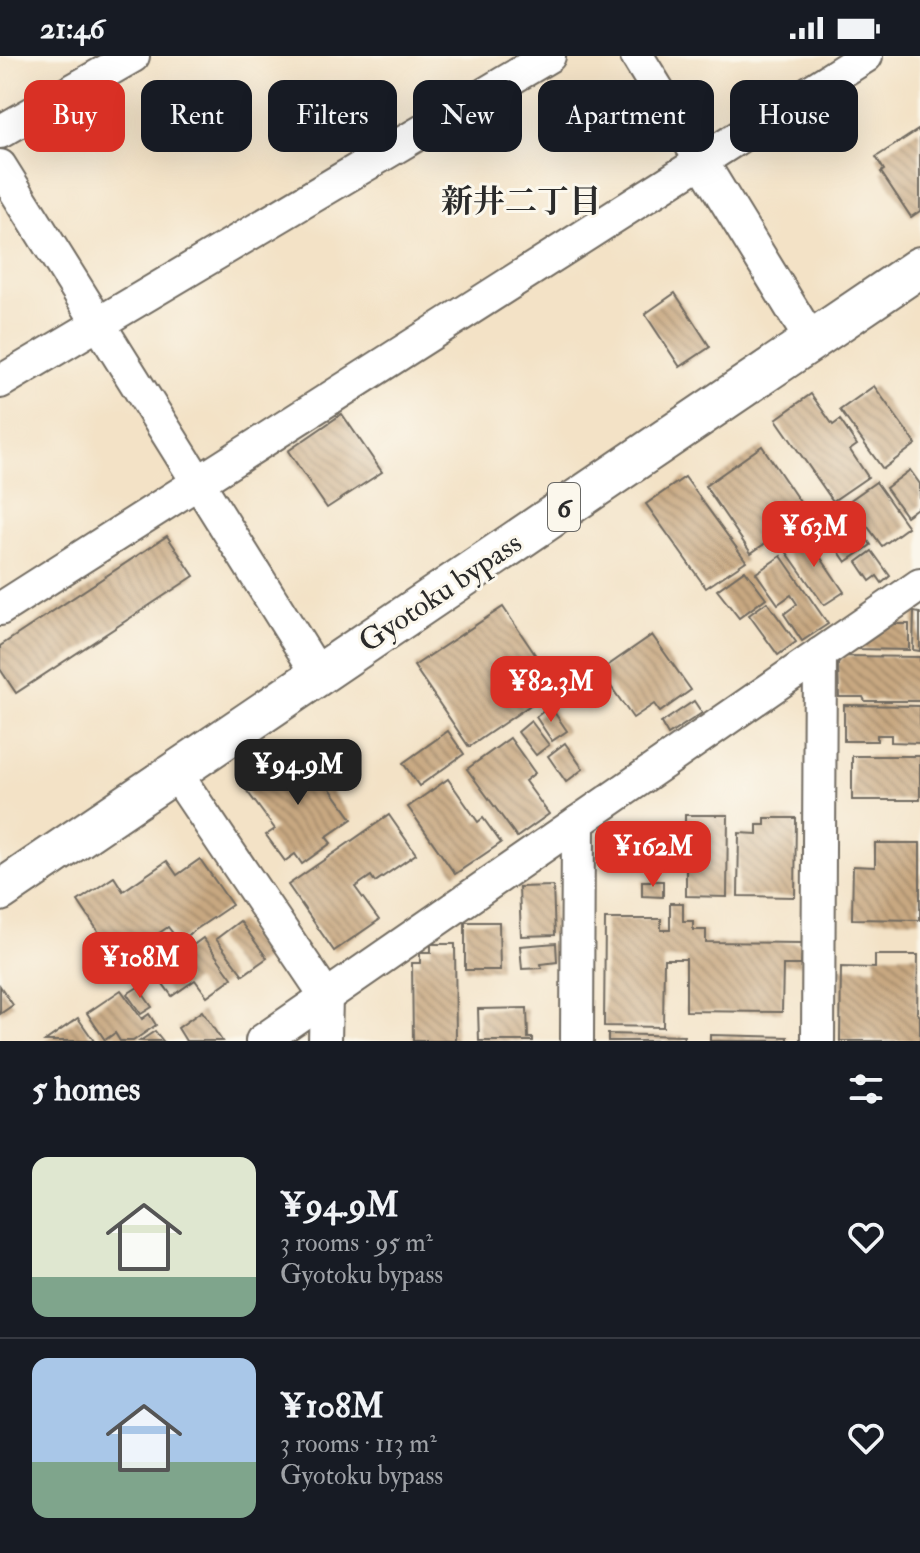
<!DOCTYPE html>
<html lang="en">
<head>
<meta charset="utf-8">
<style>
	:root { --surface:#171b24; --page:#242831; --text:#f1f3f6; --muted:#9ea1a6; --line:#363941; --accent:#d93025 }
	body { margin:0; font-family:"IM FELL Double Pica","Noto Serif JP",serif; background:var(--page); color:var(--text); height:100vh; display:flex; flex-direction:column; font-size:30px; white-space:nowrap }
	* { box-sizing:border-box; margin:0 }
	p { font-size:26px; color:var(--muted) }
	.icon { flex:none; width:44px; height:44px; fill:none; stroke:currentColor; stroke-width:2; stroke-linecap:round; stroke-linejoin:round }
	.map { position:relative; height:985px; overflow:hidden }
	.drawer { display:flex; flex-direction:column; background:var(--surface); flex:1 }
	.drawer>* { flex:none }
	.hud { position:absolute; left:24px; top:24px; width:872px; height:72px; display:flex; gap:16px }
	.price { position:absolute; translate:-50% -68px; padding:0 18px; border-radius:16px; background:var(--accent); color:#fff; font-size:26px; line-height:52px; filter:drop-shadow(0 2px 4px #0008) }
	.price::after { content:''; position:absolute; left:50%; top:48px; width:24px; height:18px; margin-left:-12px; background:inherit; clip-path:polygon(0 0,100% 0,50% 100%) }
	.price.on { background:#222; color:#fff }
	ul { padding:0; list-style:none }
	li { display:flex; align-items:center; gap:24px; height:200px; padding:0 32px }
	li+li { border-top:2px solid var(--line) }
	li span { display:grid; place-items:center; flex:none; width:224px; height:160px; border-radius:16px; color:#555 }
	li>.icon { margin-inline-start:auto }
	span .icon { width:96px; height:96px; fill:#fffc; stroke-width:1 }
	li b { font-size:34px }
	h2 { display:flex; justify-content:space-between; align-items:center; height:96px; padding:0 32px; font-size:34px }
	.chip { padding:0 28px; border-radius:16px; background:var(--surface); box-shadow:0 8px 32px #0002; font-size:28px; line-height:72px }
	.chip.on { background:var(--accent); color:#fff }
	.status { display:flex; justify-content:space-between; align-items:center; height:56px; padding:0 40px; background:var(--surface); direction:ltr }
	.status svg { height:22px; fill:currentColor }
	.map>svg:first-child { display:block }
	.building { fill:url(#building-back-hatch) }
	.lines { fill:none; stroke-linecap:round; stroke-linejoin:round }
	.minor-casing { stroke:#716b61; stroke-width:36 }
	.major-casing { stroke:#716b61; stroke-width:44 }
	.minor { stroke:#fff; stroke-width:32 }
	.major { stroke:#fff; stroke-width:40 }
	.labels { text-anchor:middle; stroke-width:6; stroke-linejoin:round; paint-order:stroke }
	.shield { fill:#fbf7ec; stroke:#696865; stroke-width:2 }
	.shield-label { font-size:28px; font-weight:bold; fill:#2b2b2b }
	.street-label { font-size:30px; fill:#2b2b2b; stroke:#fbf7ec }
	.neighbourhood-label { font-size:32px; font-weight:bold; fill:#2b2b2b; stroke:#fbf7ec }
</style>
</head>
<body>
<div class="status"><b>21:46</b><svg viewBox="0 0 49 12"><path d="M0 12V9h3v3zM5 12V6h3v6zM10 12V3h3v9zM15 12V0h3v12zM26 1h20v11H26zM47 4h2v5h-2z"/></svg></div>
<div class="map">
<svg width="920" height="985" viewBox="0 0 920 985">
	<defs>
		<pattern id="building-back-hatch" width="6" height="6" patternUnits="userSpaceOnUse" patternTransform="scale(2)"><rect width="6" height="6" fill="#c8a881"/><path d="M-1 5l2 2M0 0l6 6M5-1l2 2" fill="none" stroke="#a3896a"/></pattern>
	</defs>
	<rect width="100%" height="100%" fill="#fbf7ec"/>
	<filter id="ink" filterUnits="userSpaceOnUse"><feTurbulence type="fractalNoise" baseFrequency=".0125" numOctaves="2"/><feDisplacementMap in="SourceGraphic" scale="16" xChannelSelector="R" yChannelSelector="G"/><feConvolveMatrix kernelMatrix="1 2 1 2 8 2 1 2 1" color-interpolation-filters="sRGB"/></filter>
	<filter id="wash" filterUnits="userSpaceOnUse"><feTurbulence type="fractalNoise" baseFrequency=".006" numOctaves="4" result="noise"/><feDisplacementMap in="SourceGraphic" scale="32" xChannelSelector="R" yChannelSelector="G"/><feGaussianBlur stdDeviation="1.8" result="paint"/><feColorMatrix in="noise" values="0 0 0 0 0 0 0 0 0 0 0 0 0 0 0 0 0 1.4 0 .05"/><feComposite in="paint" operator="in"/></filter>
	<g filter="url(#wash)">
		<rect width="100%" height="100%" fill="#f3e2c6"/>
		<g id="blocks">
			<g class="building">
				<path d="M918,74L920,78V155L911,161L881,116L884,114L876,101Z"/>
				<path d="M675,237L710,291L680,311L645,258Z"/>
				<path d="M874,330L916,388L883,413L840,354Z"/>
				<path d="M811,338L833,369L840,364L857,389L850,394L868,421L833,445L776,363Z"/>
				<path d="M342,358L382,416L327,452L288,395Z"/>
				<path d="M762,390L808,458L751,497L705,430Z"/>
				<path d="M910,414L920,428V450L906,460L886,432Z"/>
				<path d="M685,421L746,505L706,532L646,448Z"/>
				<path d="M876,426L908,471L882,490L849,445Z"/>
				<path d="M843,449L853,464L827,483L821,476L815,480L809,472Z"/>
				<path d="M858,470L871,489L846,506L833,487Z"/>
				<path d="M804,477L844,536L824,549L783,491Z"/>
				<path d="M167,480L194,520L16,637L0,613V590Z"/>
				<path d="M872,495L890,520L882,527L877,520L870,525L857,506Z"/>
				<path d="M781,500L828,568L802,585L784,558L797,548L791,539L778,548L756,517Z"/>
				<path d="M745,514L766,542L739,562L717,534Z"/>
				<path d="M767,546L796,586L778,599L749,559Z"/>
				<path d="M503,551L557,631L469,691L414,610Z"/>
				<path d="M914,556L920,557V595L913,594Z"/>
				<path d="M889,568H909V594L857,593Z"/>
				<path d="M652,579L691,634L660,656L654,648L633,662L600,615Z"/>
				<path d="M844,600L920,601V645H865L863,641H839L838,608Z"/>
				<path d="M694,645L702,657L668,679L661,667Z"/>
				<path d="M844,649L920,650V687L891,686V679H877V685H844Z"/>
				<path d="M550,650L567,675L552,685L536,661Z"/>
				<path d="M531,665L549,689L536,699L518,676Z"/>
				<path d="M448,675L464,698L419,730L403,707Z"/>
				<path d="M510,682L535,717L525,725L549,758L517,781L467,713Z"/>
				<path d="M565,687L583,713L566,726L548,700Z"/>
				<path d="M300,691L352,763L326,781L331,787L302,808L295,798L285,805L266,779L275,773L244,731Z"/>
				<rect x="852" y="700" width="68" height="44"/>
				<path d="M448,723L478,766L483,762L501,787L455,818L408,751Z"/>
				<path d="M389,759L416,798L375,826L371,820L355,831L379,864L334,895L288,829Z"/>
				<path d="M685,759H728L727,841L686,840V806H675V780L685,781Z"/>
				<path d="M765,762H796L795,841L738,840L739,777L757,778V769H765Z"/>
				<path d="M875,787H920V864L852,863L853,810L875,811Z"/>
				<path d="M200,803L232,849L179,885L168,871L118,905L78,845L114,821L123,835L167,805L177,819Z"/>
				<path d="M642,825H663V841L642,840Z"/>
				<path d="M553,830L555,879L521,880L519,831Z"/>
				<path d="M670,847H683V865H693V874H706V886L802,887L801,909H783L782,956L686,955V903H664L663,971L604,970L605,863H661V874H670Z"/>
				<path d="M240,865L267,902L243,919L216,883Z"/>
				<path d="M465,866H499L500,914H465Z"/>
				<path d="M203,882L232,922L207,940L195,924L172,940L155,917Z"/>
				<path d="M556,887L557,906L541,908L542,912L522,913L520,890Z"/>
				<path d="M431,888H455L456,985H413L412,907H420V896H431Z"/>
				<path d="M147,889L157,904L129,923L119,908Z"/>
				<path d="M875,899H918L917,957L920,960V985H840L841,911L875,912Z"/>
				<path d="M0,930L13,949L0,958Z"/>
				<path d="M138,931L152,951L141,958L127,938Z"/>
				<path d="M121,934L142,963L149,958L156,969L133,985H120L115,977L105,984L87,957Z"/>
				<path d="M527,952L528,982H533V985H479L478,953Z"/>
				<path d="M202,955L222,985H186L178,972Z"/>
				<path d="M78,962L94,985H45Z"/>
				<path d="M155,975L163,985H140Z"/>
				<path d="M608,978L684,980L683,985H608Z"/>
				<path d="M710,979L788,981V985H710Z"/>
			</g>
		</g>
	</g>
	<g filter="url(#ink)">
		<use href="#blocks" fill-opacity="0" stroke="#716b61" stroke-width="2"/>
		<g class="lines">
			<defs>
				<g id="minor">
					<path d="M637,0L811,284"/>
					<path d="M0,76L133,0"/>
					<path d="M0,110L318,618"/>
					<path d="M0,326L549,0"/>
					<path d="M0,553L866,0"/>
					<path d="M175,716L326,940L325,985"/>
					<path d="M262,985L920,529"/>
					<path d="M577,985L578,766"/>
					<path d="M818,985L820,598"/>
				</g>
				<path id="major" d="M0,835L920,211"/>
			</defs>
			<use href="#minor" class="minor-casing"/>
			<use href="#major" class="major-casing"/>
			<use href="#minor" class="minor"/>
			<use href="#major" class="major"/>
		</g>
	</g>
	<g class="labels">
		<rect class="shield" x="548" y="427" width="32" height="48" rx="6"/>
		<g class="shield-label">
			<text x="564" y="461">6</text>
		</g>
		<g class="street-label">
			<text transform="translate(440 536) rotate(-34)" y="10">Gyotoku bypass</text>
		</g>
		<g class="neighbourhood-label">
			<text x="521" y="156">新井二丁目</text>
		</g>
	</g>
</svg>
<b class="price" style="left:814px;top:513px">¥63M</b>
<b class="price" style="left:551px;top:668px">¥82.3M</b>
<b class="price on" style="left:298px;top:751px">¥94.9M</b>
<b class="price" style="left:653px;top:833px">¥162M</b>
<b class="price" style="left:140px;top:944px">¥108M</b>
<div class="hud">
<a class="chip on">Buy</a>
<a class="chip">Rent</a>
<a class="chip">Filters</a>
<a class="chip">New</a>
<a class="chip">Apartment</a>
<a class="chip">House</a>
</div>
</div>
<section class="drawer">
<h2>5 homes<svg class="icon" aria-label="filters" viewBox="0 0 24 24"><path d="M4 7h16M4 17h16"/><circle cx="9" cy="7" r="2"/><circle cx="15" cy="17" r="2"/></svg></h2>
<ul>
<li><span style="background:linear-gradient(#dfe7d0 75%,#7fa58c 0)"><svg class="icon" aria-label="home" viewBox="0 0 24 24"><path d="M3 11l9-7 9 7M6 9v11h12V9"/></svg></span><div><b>¥94.9M</b><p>3 rooms · 95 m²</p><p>Gyotoku bypass</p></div><svg class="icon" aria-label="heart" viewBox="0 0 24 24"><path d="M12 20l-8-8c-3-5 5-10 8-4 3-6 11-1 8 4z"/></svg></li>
<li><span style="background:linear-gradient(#a9c7e8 65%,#7fa58c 0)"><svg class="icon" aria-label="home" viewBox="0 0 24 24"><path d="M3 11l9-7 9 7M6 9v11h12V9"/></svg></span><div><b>¥108M</b><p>3 rooms · 113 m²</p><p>Gyotoku bypass</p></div><svg class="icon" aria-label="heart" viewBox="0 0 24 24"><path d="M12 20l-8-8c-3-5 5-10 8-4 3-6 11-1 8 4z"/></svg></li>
</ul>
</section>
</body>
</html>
